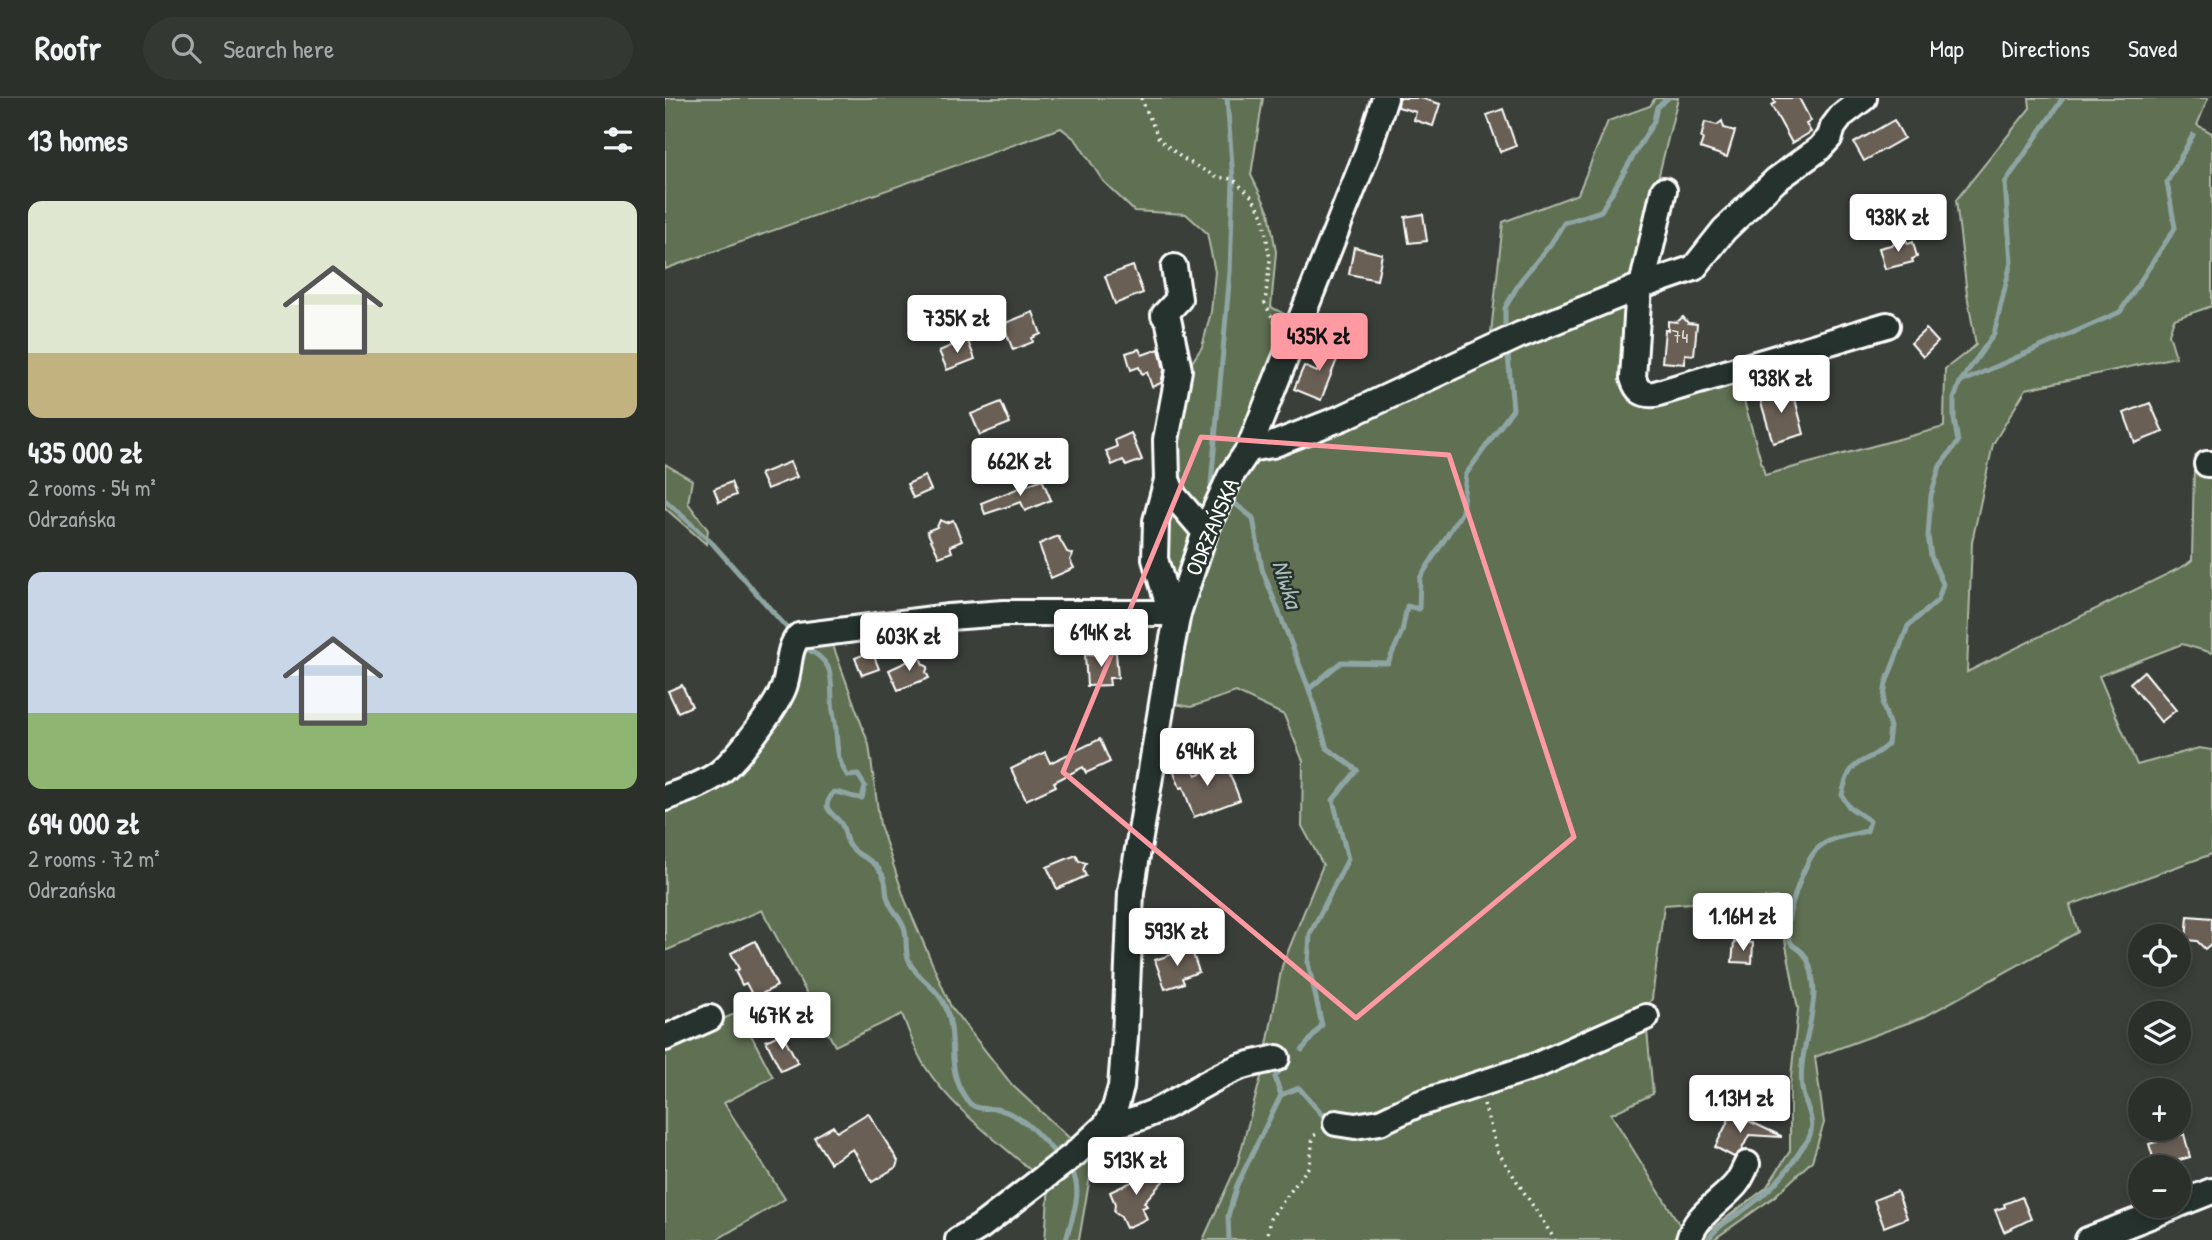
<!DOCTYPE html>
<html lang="en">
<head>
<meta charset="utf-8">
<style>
	:root { --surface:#2c302b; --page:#343833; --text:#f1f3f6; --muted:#a6a9a9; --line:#484b47; --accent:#ff9aa2 }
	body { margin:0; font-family:"Patrick Hand",sans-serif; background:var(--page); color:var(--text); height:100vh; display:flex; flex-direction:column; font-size:26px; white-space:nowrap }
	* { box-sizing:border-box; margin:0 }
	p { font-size:23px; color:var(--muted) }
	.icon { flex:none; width:38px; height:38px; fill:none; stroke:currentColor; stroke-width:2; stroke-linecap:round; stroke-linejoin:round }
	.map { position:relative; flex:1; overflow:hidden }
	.side { display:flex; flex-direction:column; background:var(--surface); width:665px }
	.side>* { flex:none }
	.tools { position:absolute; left:1463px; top:826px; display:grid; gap:14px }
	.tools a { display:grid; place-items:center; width:63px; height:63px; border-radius:50%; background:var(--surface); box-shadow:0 4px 10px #0003,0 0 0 2px var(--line); font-size:35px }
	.price { position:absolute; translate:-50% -60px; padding:0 16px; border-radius:7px; background:#fff; color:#222; font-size:23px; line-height:46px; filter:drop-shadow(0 2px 4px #0008) }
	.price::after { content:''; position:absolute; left:50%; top:42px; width:21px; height:16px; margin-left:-10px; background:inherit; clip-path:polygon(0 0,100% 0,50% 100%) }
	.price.on { background:var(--accent); color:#111 }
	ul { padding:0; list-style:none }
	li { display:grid; align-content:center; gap:14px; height:371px; padding:0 28px }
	li span { display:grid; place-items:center; height:217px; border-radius:14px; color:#555 }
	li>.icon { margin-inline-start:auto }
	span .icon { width:126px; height:126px; fill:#fffc; stroke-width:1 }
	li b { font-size:30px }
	h2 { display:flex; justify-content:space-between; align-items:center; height:84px; padding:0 28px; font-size:30px }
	header { display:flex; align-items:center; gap:42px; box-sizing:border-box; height:98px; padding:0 35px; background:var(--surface); border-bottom:2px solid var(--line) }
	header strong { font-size:33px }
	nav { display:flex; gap:38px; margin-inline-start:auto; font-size:24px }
	.search { width:490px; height:63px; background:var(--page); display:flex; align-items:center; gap:18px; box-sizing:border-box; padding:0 24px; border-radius:38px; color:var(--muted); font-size:26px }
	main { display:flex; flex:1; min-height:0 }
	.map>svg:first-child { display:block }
	.green { fill:#607052; stroke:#b0b8a8; stroke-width:2 }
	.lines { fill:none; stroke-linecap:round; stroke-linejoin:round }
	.stream { stroke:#8fa5a4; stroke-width:5 }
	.building { fill:#695e54; stroke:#fff; stroke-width:2 }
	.minor-casing { stroke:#fff; stroke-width:30 }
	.path { stroke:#fff; stroke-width:3.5; stroke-dasharray:2 5; stroke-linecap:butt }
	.minor { stroke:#26332d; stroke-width:24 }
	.marked { fill:none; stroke:#ff9aa2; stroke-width:5; stroke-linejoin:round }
	.labels { text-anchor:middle; stroke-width:5; stroke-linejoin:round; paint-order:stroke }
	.number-label { font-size:19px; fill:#dad7d4 }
	.street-label { font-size:23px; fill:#fff; stroke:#26332d }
	.water-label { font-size:24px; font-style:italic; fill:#abbcbb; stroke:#26332d }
</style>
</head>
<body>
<header>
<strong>Roofr</strong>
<div class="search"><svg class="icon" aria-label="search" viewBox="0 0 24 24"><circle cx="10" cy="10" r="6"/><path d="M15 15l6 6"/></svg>Search here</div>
<nav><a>Map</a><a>Directions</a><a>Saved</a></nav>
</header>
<main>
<section class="side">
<h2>13 homes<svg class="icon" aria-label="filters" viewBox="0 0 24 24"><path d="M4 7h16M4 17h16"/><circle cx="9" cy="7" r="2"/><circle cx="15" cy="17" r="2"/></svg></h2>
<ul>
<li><span style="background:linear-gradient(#dfe7d0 70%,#c2b280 0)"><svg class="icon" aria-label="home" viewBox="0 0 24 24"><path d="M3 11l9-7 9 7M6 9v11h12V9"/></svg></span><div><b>435 000 zł</b><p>2 rooms · 54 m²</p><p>Odrzańska</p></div></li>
<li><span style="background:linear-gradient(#c9d6e8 65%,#8fb573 0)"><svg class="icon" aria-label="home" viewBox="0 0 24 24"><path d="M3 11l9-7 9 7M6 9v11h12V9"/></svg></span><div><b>694 000 zł</b><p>2 rooms · 72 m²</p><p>Odrzańska</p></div></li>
</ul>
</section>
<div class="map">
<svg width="1547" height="1142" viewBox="0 0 1547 1142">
	<rect width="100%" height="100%" fill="#3a4039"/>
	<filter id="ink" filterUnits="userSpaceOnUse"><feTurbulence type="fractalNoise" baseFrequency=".0143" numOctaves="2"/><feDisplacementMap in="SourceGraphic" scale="14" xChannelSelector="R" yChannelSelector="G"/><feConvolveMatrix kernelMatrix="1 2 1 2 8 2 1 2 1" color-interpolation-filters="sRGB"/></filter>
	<g filter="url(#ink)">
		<g class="green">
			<path d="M0,0H598L586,77L604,114L611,154L606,209L627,220L585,331L542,412H531L506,372L521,273L537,249L546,214L550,174L542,135L521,116L469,113L438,83L411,42L396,30L0,171Z"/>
			<path d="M990,0H1013L992,85L974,182L825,244L838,124L913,96L943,23L985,8Z"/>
			<path d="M1364,0H1543L1532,27L1547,35V208L1509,221L1504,236L1511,259L1361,291L1328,346L1307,444L1302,574L1521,467L1527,462L1529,370H1547V555L1517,546L1434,578L1472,667L1534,650L1547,652V756L1405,807L1413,834L1259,919L1150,959L1159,1025L1147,1063L1109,1099L1048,1142H1032L1101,1090L1125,1053V989L1133,911L1112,799L999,807L987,901L980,911L988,996L946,1016L1024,1142H538L572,1067L596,979L617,868L658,767L637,728L638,663L619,617L571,594L526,609L504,605L530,485L582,363L956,204L968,210V294L1071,275L1100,377L1279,329L1280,271L1311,247L1302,196L1291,102L1365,10Z"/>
			<path d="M0,366L27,382L23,405L43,432L41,446L0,410Z"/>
			<path d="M502,397L531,429L507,507L495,423Z"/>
			<path d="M168,536L169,550L204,647L215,727L240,802L286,909L348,988L411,1046L372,1078C334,1043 290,1014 261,970C250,954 244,933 237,916L170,948L97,812L0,853V705L43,687L133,548Z"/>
			<path d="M74,914L108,979L59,1005L120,1101L51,1142H0V946Z"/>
			<path d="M423,1055L428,1061L414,1142H380L384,1085Z"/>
		</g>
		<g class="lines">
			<g class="stream">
				<path d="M840,234V210L856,182L885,147L899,125L936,113L989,23L992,9L1003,0"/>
				<path d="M1296,284L1455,214L1510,130L1502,84L1528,37"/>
				<path d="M553,392L546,386L565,174L568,81L562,0"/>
				<path d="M563,400L588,420L597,471L644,591L662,650L692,672L668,702L683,761L645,836L643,865L657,927L637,952"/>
				<path d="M0,402L48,446L123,531"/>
				<path d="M138,548C147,554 158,559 163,569C168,581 166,591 167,602C167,610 169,617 170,625C173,644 170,661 183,678L193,677L200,688L197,700C187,700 180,695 169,694C155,711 165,712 175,724C181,731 179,741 185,748C196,762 209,758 219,780C222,787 220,794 223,801C226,813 238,821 240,833C242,842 240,851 243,860C250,881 272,887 281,910C294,943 279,970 302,1002C311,1015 324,1008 336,1012C362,1020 376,1040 393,1058"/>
				<path d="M644,591L676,564L723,565L737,534L742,508L754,511L755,480L797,414L801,376L848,311L843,257"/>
				<path d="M616,997L634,990L659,1019L667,1020"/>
				<path d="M401,1142C407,1119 421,1088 403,1068"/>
				<path d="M564,1142L563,1118L572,1087L616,997L610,979L618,968"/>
				<path d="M1043,1142C1051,1129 1067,1120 1079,1112C1104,1094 1121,1076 1137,1050C1140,1046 1144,1041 1145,1037C1151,1021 1139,1006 1137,990C1133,958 1148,928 1149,895C1149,884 1146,864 1138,855C1132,848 1127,850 1124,840C1118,822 1139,764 1152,751C1164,739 1187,737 1202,733L1205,723L1184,709L1177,697C1186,655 1198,670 1223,646L1225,629L1218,607L1221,585L1243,528L1273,502L1278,486L1266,458L1263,438L1266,397L1275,368L1293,344L1289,321V301L1295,284L1329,236L1346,164L1340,85L1398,0"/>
			</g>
		</g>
		<g class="building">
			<path d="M734,0H756L775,6L768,28L749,22L751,14L733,9Z"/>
			<path d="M1108,0H1134L1146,23L1141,26L1146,34L1127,45L1106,7L1110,5Z"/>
			<path d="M838,11L851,48L835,54L822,17Z"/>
			<path d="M1229,22L1239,40L1199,63L1189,45Z"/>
			<path d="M1057,23L1059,30L1070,33L1062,59L1035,50L1038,41L1036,40L1040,24L1052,27Z"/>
			<path d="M758,116L762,143L744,145L740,119Z"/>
			<path d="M1242,143L1243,146L1248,144L1252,159L1247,161L1248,164L1220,171L1214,150Z"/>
			<path d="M689,149L717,156L712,182L684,176Z"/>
			<path d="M468,168L478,195L450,206L440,178Z"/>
			<path d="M368,214L376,236L367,240L368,244L348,252L338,226Z"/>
			<path d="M1018,219L1023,225L1032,226L1029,257L1020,256V266L997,264L1000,232H1003V223L1012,224Z"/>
			<path d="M1261,231L1273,244L1258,259L1246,245Z"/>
			<path d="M302,241L310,261L282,272L274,253Z"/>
			<path d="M666,241L678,246L656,302L629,291L639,268L652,274Z"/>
			<path d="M474,251L477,257L494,251L499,272L496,285L487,289L482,274L477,276L474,269L466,272L461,255Z"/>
			<path d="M1115,288L1119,304L1130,301L1139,336L1108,345L1093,294Z"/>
			<path d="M336,304L345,325L315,337L306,316Z"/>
			<path d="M1485,305L1498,334L1470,345L1459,315Z"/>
			<path d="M466,335L477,362L461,368L458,362L447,367L441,353L452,349L450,342Z"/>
			<path d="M125,364L132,379L102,391L95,376Z"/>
			<path d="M260,378L266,392L248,400L242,386Z"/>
			<path d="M377,381L386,402L360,413L356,404L320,416L316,405Z"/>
			<path d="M66,384L71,397L54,404L49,391Z"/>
			<path d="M275,422L281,425L288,422L297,443L285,448L287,454L274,459L262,433L272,429Z"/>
			<path d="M393,438L402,454L408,456L405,462L409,470L386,480L374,446Z"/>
			<path d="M207,553L214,571L197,577L190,560Z"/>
			<path d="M451,554L453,580H444L445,587L422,588L420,557Z"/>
			<path d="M254,558L258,566L263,569L261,574L264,580L233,592L224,572Z"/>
			<path d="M1479,573L1511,612L1496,624L1465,585Z"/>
			<path d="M17,587L27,608L13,614L3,593Z"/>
			<path d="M435,641L445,664L421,675L418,669L389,684L391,688L361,702L346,671L380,654L385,665Z"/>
			<path d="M526,664L531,677L561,666L575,702L529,719L518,689L515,690L508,671Z"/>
			<path d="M411,757L414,763L421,765L418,772L421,778L392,791L382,769Z"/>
			<path d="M1523,818L1547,820V845L1540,851L1532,843L1521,842Z"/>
			<path d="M90,843L112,888L89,900L81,885L77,887L70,873L74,871L66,855Z"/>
			<path d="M1069,844L1088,845L1087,865L1067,864Z"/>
			<path d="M526,850L534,874L517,880L519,885L500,891L490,862Z"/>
			<path d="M117,935L133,965L116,973L101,943Z"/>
			<path d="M203,1015L233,1063L231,1069L207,1084L188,1051L165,1065L149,1039L168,1028L172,1034Z"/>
			<path d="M1067,1015L1116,1038V1039L1084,1037L1076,1053L1069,1059L1050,1049Z"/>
			<path d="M1519,1036L1525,1059L1514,1062L1515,1065L1491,1069L1484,1046Z"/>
			<path d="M486,1067L500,1081L479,1104L482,1108L477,1110L482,1121L461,1130L456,1119L449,1114L450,1106L445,1094L473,1081Z"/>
			<path d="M1232,1093L1242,1120L1219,1129L1209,1102Z"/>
			<path d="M1357,1099L1366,1121L1339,1134L1330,1112L1340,1109L1339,1106Z"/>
		</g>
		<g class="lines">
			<defs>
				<g id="minor">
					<path d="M977,188L999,92"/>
					<path d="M974,189L968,280C972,293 977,297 990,296L1222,227"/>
					<path d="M584,351L607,347L679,319L855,237L974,189L1029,170L1059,132L1111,82L1154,51L1165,39L1168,29L1177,17L1199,0"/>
					<path d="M1542,366H1547"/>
					<path d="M502,382L509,398L540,434"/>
					<path d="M506,515L490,461L491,423L502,382L501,342L514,272L503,221L499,217L514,201L509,169"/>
					<path d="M0,700C18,693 38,687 54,675C72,661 111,610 119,589C125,573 122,550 134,538L284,519L339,515H513"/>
					<path d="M0,940L45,920"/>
					<path d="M671,1025L690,1028L715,1024L753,1006L873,967L981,919"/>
					<path d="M441,1027C491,1024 530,986 575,969C586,965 599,963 612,960"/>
					<path d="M1514,1106L1547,1093"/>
					<path d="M293,1142L315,1129L411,1055L441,1027L450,1010L456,989L460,939L466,794L506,551L513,515L540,434L565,379L584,351L702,55L720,0"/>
					<path d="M1024,1142C1030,1117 1056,1104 1071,1086C1076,1080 1079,1072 1082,1066"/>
					<path d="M1423,1142L1510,1108"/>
				</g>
			</defs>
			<use href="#minor" class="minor-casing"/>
			<g class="path">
				<path d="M476,0L494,41L517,60L551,79L568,81L587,99L598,117L605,162L600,205L611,227"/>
				<path d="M819,1006L833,1054L890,1142"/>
				<path d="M601,1142L605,1121L645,1067L648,1038L654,1035"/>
			</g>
			<use href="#minor" class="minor"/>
		</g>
	</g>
	<path class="marked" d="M536,339L784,357L909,739L691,920L398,674Z"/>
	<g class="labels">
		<g class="number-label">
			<text x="1015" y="245">74</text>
		</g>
		<g class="street-label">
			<text transform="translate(547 429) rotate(-67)" y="8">ODRZAŃSKA</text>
		</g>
		<g class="water-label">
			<text transform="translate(622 486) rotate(72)" y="8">Niwka</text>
		</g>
	</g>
</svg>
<div class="tools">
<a><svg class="icon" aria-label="locate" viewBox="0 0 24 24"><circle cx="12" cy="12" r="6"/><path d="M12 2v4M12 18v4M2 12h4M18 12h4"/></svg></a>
<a><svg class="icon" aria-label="layers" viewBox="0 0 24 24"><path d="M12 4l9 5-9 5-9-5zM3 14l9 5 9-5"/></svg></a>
<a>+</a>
<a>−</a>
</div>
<b class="price" style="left:1233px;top:156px">938K zł</b>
<b class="price" style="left:292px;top:257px">735K zł</b>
<b class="price on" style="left:654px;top:275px">435K zł</b>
<b class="price" style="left:1116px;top:317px">938K zł</b>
<b class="price" style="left:355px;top:400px">662K zł</b>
<b class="price" style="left:436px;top:571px">614K zł</b>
<b class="price" style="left:244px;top:575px">603K zł</b>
<b class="price" style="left:542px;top:690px">694K zł</b>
<b class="price" style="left:1078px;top:855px">1.16M zł</b>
<b class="price" style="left:512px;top:870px">593K zł</b>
<b class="price" style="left:117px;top:954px">467K zł</b>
<b class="price" style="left:1075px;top:1037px">1.13M zł</b>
<b class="price" style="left:471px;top:1099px">513K zł</b>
</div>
</main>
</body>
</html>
